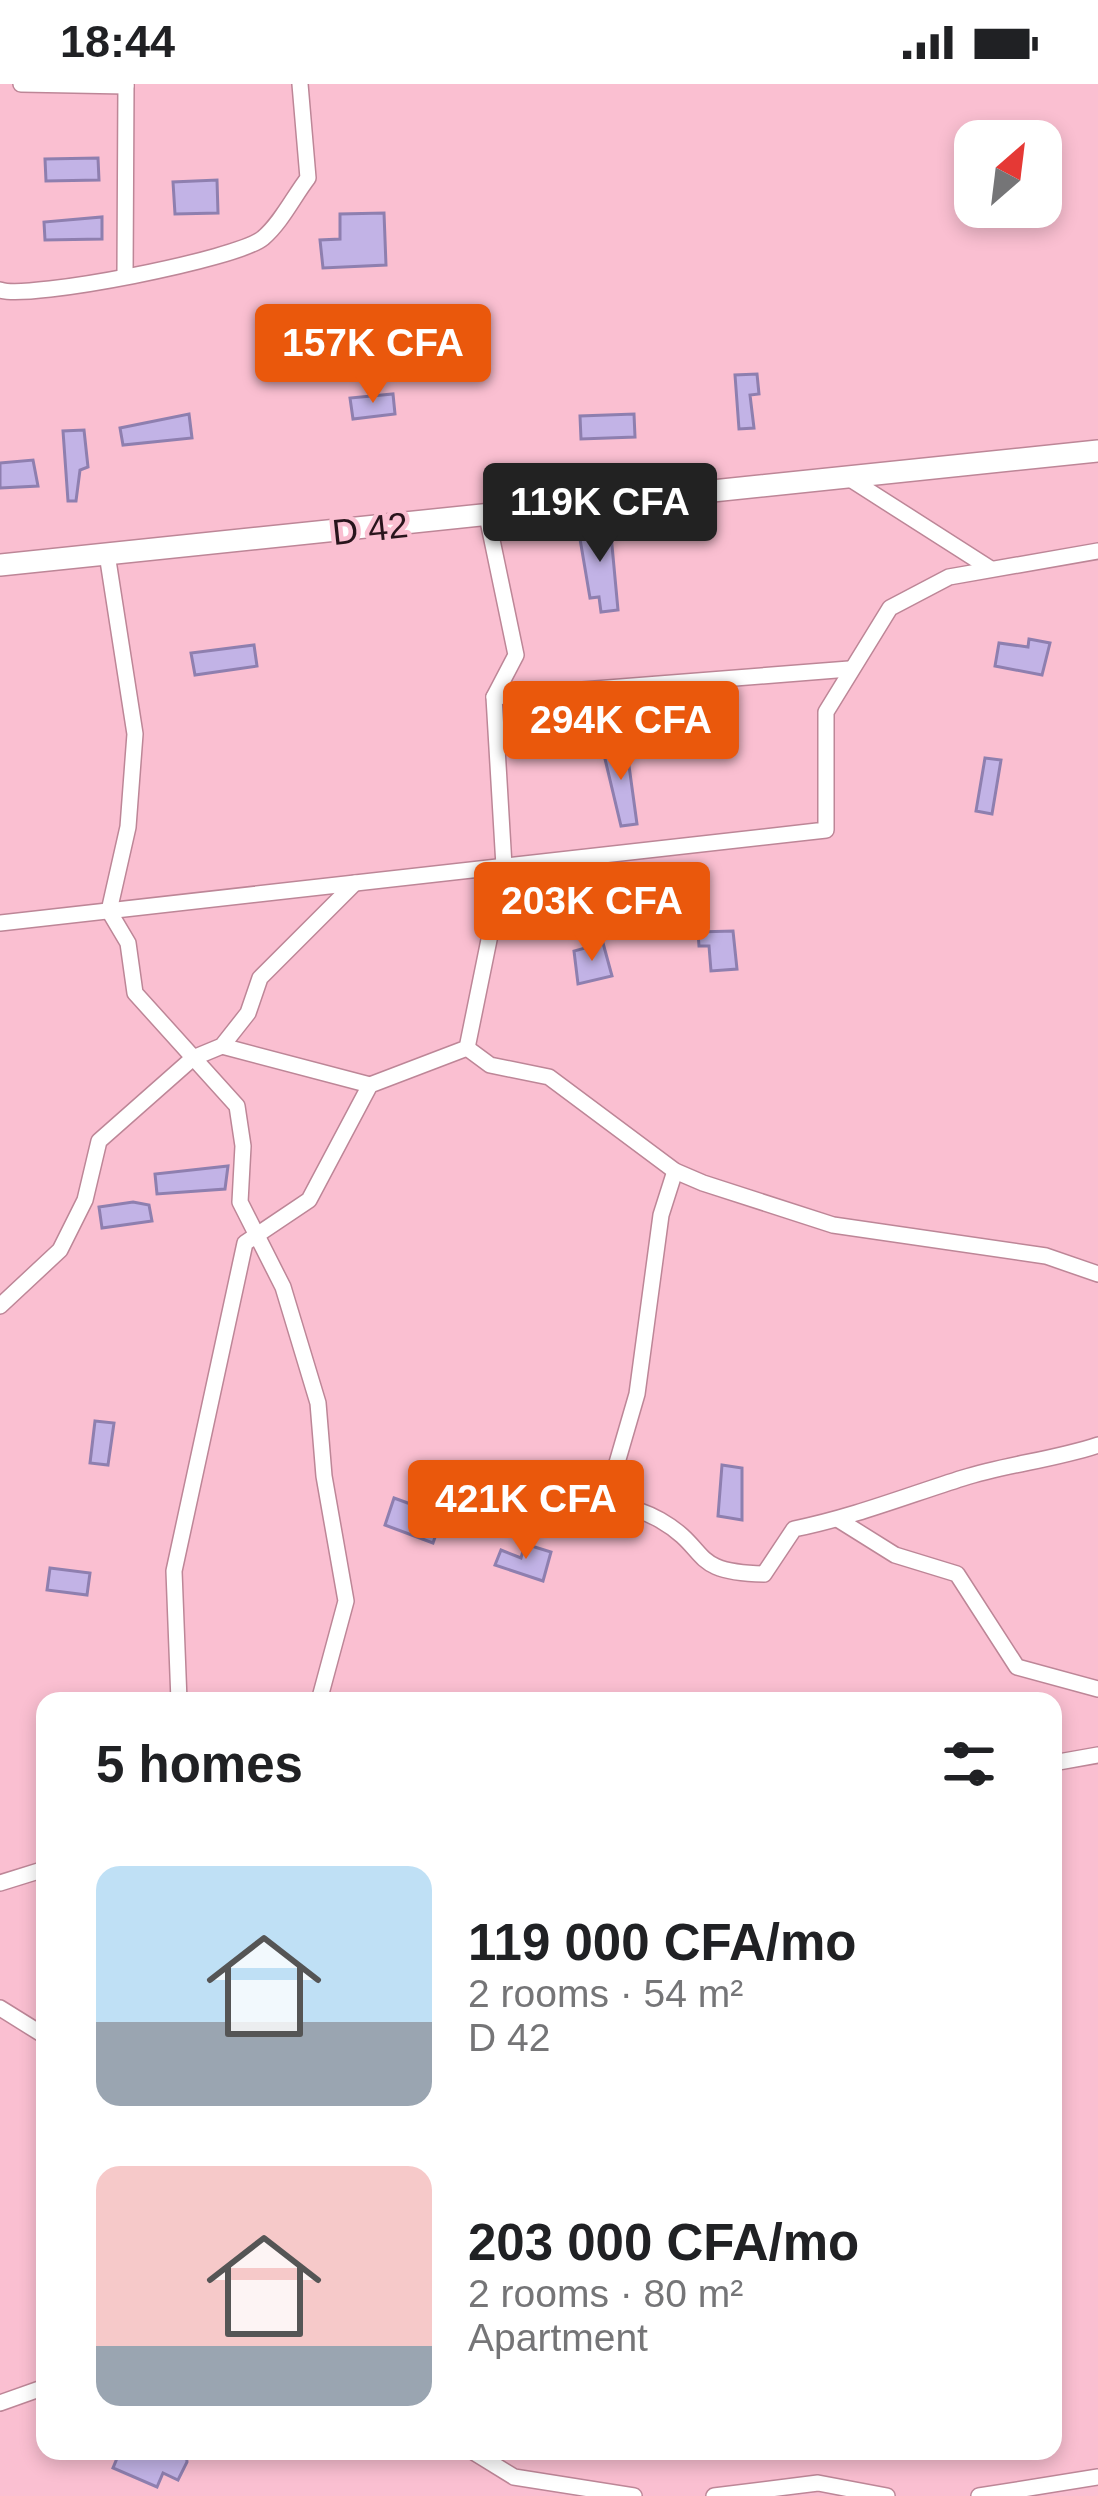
<!DOCTYPE html>
<html lang="en">
<head>
<meta charset="utf-8">
<style>
	:root { --surface:#fff; --page:#f2f2f2; --text:#202124; --muted:#757577; --accent:#ea580c }
	body { margin:0; font-family:Helvetica,sans-serif; background:var(--page); color:var(--text); height:100vh; display:flex; flex-direction:column; font-size:45px; white-space:nowrap }
	* { box-sizing:border-box; margin:0 }
	p { font-size:39px; color:var(--muted) }
	.icon { flex:none; width:66px; height:66px; fill:none; stroke:currentColor; stroke-width:2; stroke-linecap:round; stroke-linejoin:round }
	.map { position:relative; flex:1; overflow:hidden }
	.side { position:absolute; left:36px; top:1608px; width:1026px; height:768px; display:flex; flex-direction:column; background:var(--surface); border-radius:24px; box-shadow:0 6px 18px #0003 }
	.side>* { flex:none }
	.needle { width:78px; rotate:28deg }
	.tools { position:absolute; left:954px; top:36px; display:grid; gap:24px }
	.tools a { display:grid; place-items:center; width:108px; height:108px; border-radius:24px; background:var(--surface); box-shadow:0 6px 18px #0003; font-size:60px }
	.price { position:absolute; translate:-50% -102px; padding:0 27px; border-radius:12px; background:var(--accent); color:#fff; font-size:39px; line-height:78px; filter:drop-shadow(0 3px 6px #0008) }
	.price::after { content:''; position:absolute; left:50%; top:72px; width:36px; height:27px; margin-left:-18px; background:inherit; clip-path:polygon(0 0,100% 0,50% 100%) }
	.price.on { background:#222; color:#fff }
	ul { padding:0; list-style:none }
	li { display:flex; align-items:center; gap:36px; height:300px; padding:0 60px }
	li span { display:grid; place-items:center; flex:none; width:336px; height:240px; border-radius:24px; color:#555 }
	li>.icon { margin-inline-start:auto }
	span .icon { width:144px; height:144px; fill:#fffc; stroke-width:1 }
	li b { font-size:51px }
	h2 { display:flex; justify-content:space-between; align-items:center; height:144px; padding:0 60px; font-size:51px }
	.status { display:flex; justify-content:space-between; align-items:center; height:84px; padding:0 60px; background:var(--surface); direction:ltr }
	.status svg { height:33px; fill:currentColor }
	.map>svg:first-child { display:block }
	.building { fill:#c2b3e6; stroke:#8e7faf; stroke-width:3 }
	.lines { fill:none; stroke-linecap:round; stroke-linejoin:round }
	.street-casing { stroke:#bd8697; stroke-width:18 }
	.secondary-casing { stroke:#bd8697; stroke-width:24 }
	.street { stroke:#fff; stroke-width:15 }
	.secondary { stroke:#fff; stroke-width:21 }
	.labels { text-anchor:middle; stroke-width:9; stroke-linejoin:round; paint-order:stroke }
	.street-label { font-size:36px; fill:#29141c; stroke:#fabfd1 }
</style>
</head>
<body>
<div class="status"><b>18:44</b><svg viewBox="0 0 49 12"><path d="M0 12V9h3v3zM5 12V6h3v6zM10 12V3h3v9zM15 12V0h3v12zM26 1h20v11H26zM47 4h2v5h-2z"/></svg></div>
<div class="map">
<svg width="1098" height="2412" viewBox="0 0 1098 2412">
	<rect width="100%" height="100%" fill="#fabfd1"/>
	<g class="building">
		<path d="M98,74L99,96L46,97L45,75Z"/>
		<path d="M217,96L218,129L175,130L173,98Z"/>
		<path d="M384,129L386,181L323,184L320,156L340,155V130Z"/>
		<path d="M102,133V155L45,156L44,138Z"/>
		<path d="M757,290L759,310L750,311L754,344L739,345L735,291Z"/>
		<path d="M393,310L395,330L353,335L350,314Z"/>
		<path d="M189,330L192,354L123,361L120,344Z"/>
		<path d="M634,330L635,353L581,355L580,332Z"/>
		<path d="M84,346L88,383L80,386L76,417H68L63,347Z"/>
		<path d="M33,376L38,402L0,404V379Z"/>
		<path d="M610,440L618,526L601,528L599,513L590,514L578,443Z"/>
		<path d="M1029,555L1050,559L1042,591L995,582L999,559L1028,563Z"/>
		<path d="M254,561L257,582L195,591L191,569Z"/>
		<path d="M626,660L637,740L621,742L605,675L607,663Z"/>
		<path d="M985,674L1001,676L992,730L976,727Z"/>
		<path d="M733,847L737,885L711,887L709,862H699L698,848Z"/>
		<path d="M603,859L612,892L578,900L574,867Z"/>
		<path d="M228,1082L225,1105L157,1110L155,1090Z"/>
		<path d="M133,1118L149,1121L152,1137L102,1144L99,1123Z"/>
		<path d="M95,1337L114,1339L108,1381L90,1379Z"/>
		<path d="M722,1381L742,1384V1436L718,1432Z"/>
		<path d="M394,1414L416,1422L419,1415L445,1424L433,1459L385,1441Z"/>
		<path d="M525,1460L551,1468L543,1497L495,1481L501,1466L521,1474Z"/>
		<path d="M50,1484L90,1489L87,1511L47,1506Z"/>
		<path d="M120,2367H186L187,2378L178,2396L163,2389L157,2403L113,2384Z"/>
	</g>
	<g class="lines">
		<defs>
			<g id="street">
				<path d="M21,0L126,2"/>
				<path d="M125,192L126,0"/>
				<path d="M0,206C29,216 239,175 263,154C281,139 294,112 308,94L300,0"/>
				<path d="M847,393L991,485"/>
				<path d="M107,470L135,650L128,743L109,827L128,859L135,909L237,1022L243,1062L240,1118L283,1203L318,1319L324,1392L346,1517L319,1617"/>
				<path d="M494,613L849,585"/>
				<path d="M0,839L826,746V628L890,524L949,493L1098,467"/>
				<path d="M222,962L370,1001"/>
				<path d="M467,964L490,981L549,993L675,1087L703,1099L833,1141L1046,1172L1098,1190"/>
				<path d="M0,1222L60,1166L85,1116L99,1057L193,974L222,962L248,929L260,894L355,799"/>
				<path d="M531,1406C570,1412 625,1416 660,1436C712,1466 687,1488 764,1490L794,1445C853,1433 906,1412 963,1394C1007,1380 1053,1376 1098,1361"/>
				<path d="M605,1420L637,1310L661,1131L675,1087"/>
				<path d="M839,1436L895,1471L957,1490L1017,1583L1098,1605"/>
				<path d="M179,1617L174,1487L245,1159L309,1116L370,1001L467,964L504,782L494,613L516,571L487,432"/>
				<path d="M1053,1679L1098,1671"/>
				<path d="M0,1799L45,1785"/>
				<path d="M0,1924L45,1952"/>
				<path d="M0,2319L45,2303"/>
				<path d="M472,2367L514,2393L634,2412"/>
				<path d="M714,2412L818,2399L887,2412"/>
				<path d="M979,2412L1098,2393"/>
			</g>
			<path id="secondary" d="M0,481L1098,367"/>
		</defs>
		<use href="#street" class="street-casing"/>
		<use href="#secondary" class="secondary-casing"/>
		<use href="#street" class="street"/>
		<use href="#secondary" class="secondary"/>
	</g>
	<g class="labels">
		<g class="street-label">
			<text transform="translate(370 444) rotate(-6)" y="13">D 42</text>
		</g>
	</g>
</svg>
<div class="tools">
<a><svg class="needle" viewBox="-14 -14 28 28"><path d="M0-13l5 13h-10z" fill="#e53935"/><path d="M0 13l5-13h-10z" fill="#757577"/></svg></a>
</div>
<b class="price" style="left:373px;top:322px">157K CFA</b>
<b class="price on" style="left:600px;top:481px">119K CFA</b>
<b class="price" style="left:621px;top:699px">294K CFA</b>
<b class="price" style="left:592px;top:880px">203K CFA</b>
<b class="price" style="left:526px;top:1478px">421K CFA</b>
<section class="side">
<h2>5 homes<svg class="icon" aria-label="filters" viewBox="0 0 24 24"><path d="M4 7h16M4 17h16"/><circle cx="9" cy="7" r="2"/><circle cx="15" cy="17" r="2"/></svg></h2>
<ul>
<li><span style="background:linear-gradient(#bfe0f5 65%,#9aa5b1 0)"><svg class="icon" aria-label="home" viewBox="0 0 24 24"><path d="M3 11l9-7 9 7M6 9v11h12V9"/></svg></span><div><b>119 000 CFA/mo</b><p>2 rooms · 54 m²</p><p>D 42</p></div></li>
<li><span style="background:linear-gradient(#f6c9c9 75%,#9aa5b1 0)"><svg class="icon" aria-label="home" viewBox="0 0 24 24"><path d="M3 11l9-7 9 7M6 9v11h12V9"/></svg></span><div><b>203 000 CFA/mo</b><p>2 rooms · 80 m²</p><p>Apartment</p></div></li>
</ul>
</section>
</div>
</body>
</html>
